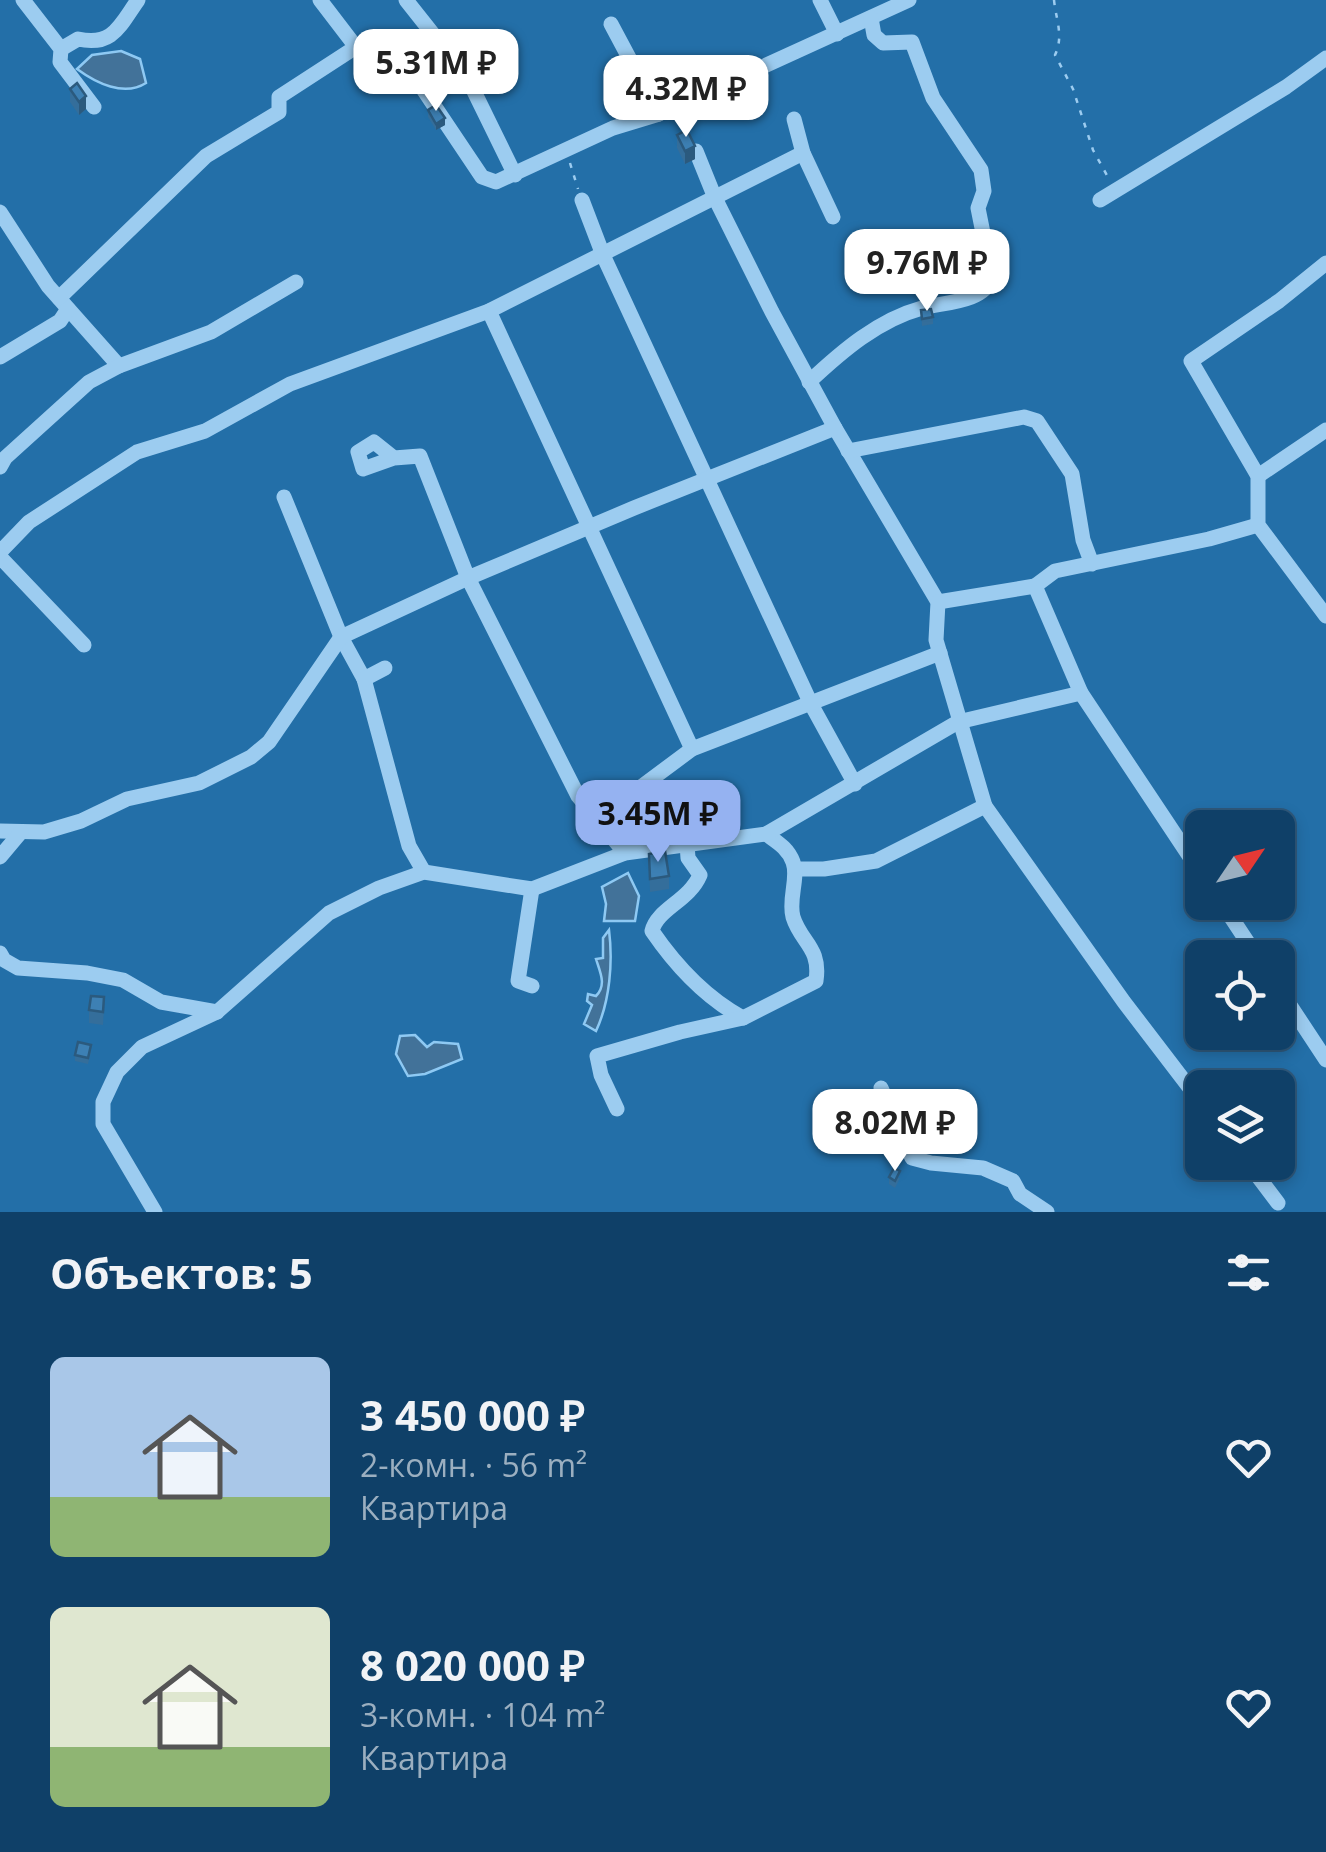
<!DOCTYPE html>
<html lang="ru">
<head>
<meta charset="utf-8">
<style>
	:root { --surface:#0f4068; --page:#1d4b71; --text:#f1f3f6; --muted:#9bafc0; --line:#2f597c; --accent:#95b2f1 }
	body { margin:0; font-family:"Open Sans",sans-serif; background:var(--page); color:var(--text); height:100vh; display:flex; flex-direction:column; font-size:38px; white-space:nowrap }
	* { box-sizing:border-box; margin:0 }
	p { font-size:32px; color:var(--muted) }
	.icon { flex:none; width:55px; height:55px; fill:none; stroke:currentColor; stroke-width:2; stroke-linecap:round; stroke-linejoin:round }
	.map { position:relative; height:1212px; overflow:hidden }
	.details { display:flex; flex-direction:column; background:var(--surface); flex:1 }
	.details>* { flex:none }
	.needle { width:65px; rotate:55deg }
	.tools { position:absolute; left:1185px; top:810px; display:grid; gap:20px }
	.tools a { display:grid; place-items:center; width:110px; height:110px; border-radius:15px; background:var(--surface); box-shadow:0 5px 15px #0003,0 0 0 2px var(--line); font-size:50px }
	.price { position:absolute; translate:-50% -85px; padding:0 22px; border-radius:20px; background:#fff; color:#222; font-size:32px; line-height:65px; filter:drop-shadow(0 2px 5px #0008) }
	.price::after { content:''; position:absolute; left:50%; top:60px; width:30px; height:22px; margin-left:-15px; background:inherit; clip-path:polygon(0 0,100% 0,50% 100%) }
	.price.on { background:var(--accent); color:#111 }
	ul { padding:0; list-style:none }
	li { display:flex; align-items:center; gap:30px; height:250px; padding:0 50px }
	li span { display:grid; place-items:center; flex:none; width:280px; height:200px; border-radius:15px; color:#555 }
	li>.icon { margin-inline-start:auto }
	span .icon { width:120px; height:120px; fill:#fffc; stroke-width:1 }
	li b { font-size:42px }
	h2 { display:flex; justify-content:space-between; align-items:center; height:120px; padding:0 50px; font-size:42px }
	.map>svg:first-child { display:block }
	.green { fill:#236fa8; fill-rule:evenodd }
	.water { fill:#427299; stroke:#8ec9f3; stroke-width:2.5 }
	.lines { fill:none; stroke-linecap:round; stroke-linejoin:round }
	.path { stroke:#9cccf0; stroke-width:2.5; stroke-dasharray:5 8; stroke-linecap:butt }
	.minor { stroke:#9cccf0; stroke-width:15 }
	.wall { fill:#346e9b }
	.shaded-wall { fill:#2b5a7e }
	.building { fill:#3d80b4; stroke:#2b5a7e; stroke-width:2.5 }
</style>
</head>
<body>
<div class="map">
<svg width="1326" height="1212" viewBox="0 0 1326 1212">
	<rect width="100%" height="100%" fill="#14568b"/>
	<path class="green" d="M0,0H1326V1212H0ZM1202,828H1278V902H1202ZM1202,958H1278V1032H1202ZM1202,1088H1278V1162H1202Z"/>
	<g class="water">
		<path d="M121,51L140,59L146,83C124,97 96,83 77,69L92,55Z"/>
		<path d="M628,873L639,896L635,921H604L606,904L602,887Z"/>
		<path d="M609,930C613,962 610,1001 596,1031L584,1024L592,1005L587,1001L588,994L596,996C607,985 600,972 596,959L603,958V938Z"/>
		<path d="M415,1035L427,1047L434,1042L458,1044L462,1059L425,1074L408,1076L396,1054L400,1036Z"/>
	</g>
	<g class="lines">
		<g class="path">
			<path d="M1054,0C1056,20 1064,36 1055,55L1073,89L1093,150L1109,179"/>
			<path d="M570,163L578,189"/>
		</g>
		<g class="minor">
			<path d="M23,0L61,49L60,62L94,107"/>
			<path d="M406,0L467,77L515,175"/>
			<path d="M820,0L837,34"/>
			<path d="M611,24L659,114"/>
			<path d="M61,49L78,39C113,47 120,25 138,0"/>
			<path d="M423,89L482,177L496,182L613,128L659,114L909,0"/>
			<path d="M794,119L803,153L833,217"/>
			<path d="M696,151L715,198L772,312L835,428L938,602L936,640L985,806L1124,1002L1202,1104"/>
			<path d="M582,200L603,255L811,704L855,784"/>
			<path d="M1100,200L1286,87L1326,58"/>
			<path d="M0,212L48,286L119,366"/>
			<path d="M1326,263L1279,301L1191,361L1258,476V525L1326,616"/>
			<path d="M59,298L206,156L279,112V97L356,47L320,0"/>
			<path d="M489,311L692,749"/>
			<path d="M0,357L60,321L68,309"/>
			<path d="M809,382C842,351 878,320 922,308C944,302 983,303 992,278L978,208L984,191L981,170L933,98L912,42L883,43L874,35L871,18"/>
			<path d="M848,451L1024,417L1037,421L1072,474L1083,540L1092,564"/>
			<path d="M394,458L374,442L358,452L363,469L394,458L420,456L468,578L578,796L625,853"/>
			<path d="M0,467L5,458L89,382L119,366L211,332L296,282"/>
			<path d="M1258,476L1326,430"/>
			<path d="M284,497L341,637L364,679L409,846L424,872"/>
			<path d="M0,552L29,522L137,452L205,431L290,384L489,311L803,153"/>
			<path d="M0,557L84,645"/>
			<path d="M1035,586L1055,571L1209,539L1258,525"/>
			<path d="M938,602L1035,586L1081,693L1202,875"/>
			<path d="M364,679L385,668"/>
			<path d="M598,819L692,749L940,653"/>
			<path d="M0,831L44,832L81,821L127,799L199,783L251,757L269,742L341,637L468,578L634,508L835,428"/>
			<path d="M687,844L688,858L700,875C689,901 657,909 652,931C676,966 706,998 743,1018"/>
			<path d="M0,857L21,832"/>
			<path d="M795,869H824L876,861L985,806"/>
			<path d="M1221,902L1258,958"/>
			<path d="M0,953L4,960L18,968L87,973L123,980L161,1002L217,1012"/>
			<path d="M532,986L518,981L532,889"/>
			<path d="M1278,987L1326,1060"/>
			<path d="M881,1088L912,1158L931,1163L983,1168L1013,1181L1020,1194L1047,1212"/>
			<path d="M617,1109L601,1075L597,1056L680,1032L743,1018L816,981C821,947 801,943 793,917C788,899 799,878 793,862C788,848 777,842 766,834"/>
			<path d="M1247,1162L1278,1203"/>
			<path d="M155,1212L103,1124V1102L117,1072L142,1047L217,1012L329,913L379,888L424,872L532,889L625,853L766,834L958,722L1081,693"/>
		</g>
	</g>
	<g class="wall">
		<path d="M70,89L86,109L79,115L70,102Z"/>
		<path d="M428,110L445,125L436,130L428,117Z"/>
		<path d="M677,135L695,159L685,164L677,148Z"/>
		<path d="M921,310L933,317V324L922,326Z"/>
		<path d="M649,854L669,876V889L650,892Z"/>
		<path d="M89,1010H104L103,1025L89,1023Z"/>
		<path d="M91,1052L88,1064L75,1061V1055Z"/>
		<path d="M889,1177L900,1178L895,1188L889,1184Z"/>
	</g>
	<g class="shaded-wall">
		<path d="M86,96V109L79,115V102Z"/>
		<path d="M445,118V125L436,130V124Z"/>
		<path d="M695,146V159L685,164V151Z"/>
	</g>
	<g class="building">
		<path d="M77,83L86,96L79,102L70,89Z"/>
		<path d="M436,105L445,118L436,124L428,110Z"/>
		<path d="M687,130L695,146L685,151L677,135Z"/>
		<path d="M931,309L933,317L922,319L921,310Z"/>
		<path d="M665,851L669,876L650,879L649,854Z"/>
		<path d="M91,996L104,997L103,1012L89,1010Z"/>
		<path d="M78,1042L91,1045L88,1058L75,1055Z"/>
		<path d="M894,1168L900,1171L895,1181L889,1177Z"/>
	</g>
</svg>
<div class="tools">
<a><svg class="needle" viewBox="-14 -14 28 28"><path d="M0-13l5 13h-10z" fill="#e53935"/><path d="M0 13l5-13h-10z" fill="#9bafc0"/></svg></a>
<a><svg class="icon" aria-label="locate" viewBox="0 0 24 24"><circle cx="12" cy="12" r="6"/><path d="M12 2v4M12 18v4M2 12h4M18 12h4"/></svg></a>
<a><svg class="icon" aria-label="layers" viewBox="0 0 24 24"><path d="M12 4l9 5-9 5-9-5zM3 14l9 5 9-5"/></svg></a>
</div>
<b class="price" style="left:436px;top:114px">5.31M ₽</b>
<b class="price" style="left:686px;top:140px">4.32M ₽</b>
<b class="price" style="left:927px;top:314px">9.76M ₽</b>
<b class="price on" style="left:658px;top:865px">3.45M ₽</b>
<b class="price" style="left:895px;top:1174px">8.02M ₽</b>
</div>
<section class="details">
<h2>Объектов: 5<svg class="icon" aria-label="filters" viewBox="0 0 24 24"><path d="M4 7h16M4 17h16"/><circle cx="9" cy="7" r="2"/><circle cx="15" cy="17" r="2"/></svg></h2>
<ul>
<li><span style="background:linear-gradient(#a9c7e8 70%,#8fb573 0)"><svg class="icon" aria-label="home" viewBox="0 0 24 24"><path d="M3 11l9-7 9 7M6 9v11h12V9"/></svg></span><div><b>3 450 000 ₽</b><p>2-комн. · 56 m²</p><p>Квартира</p></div><svg class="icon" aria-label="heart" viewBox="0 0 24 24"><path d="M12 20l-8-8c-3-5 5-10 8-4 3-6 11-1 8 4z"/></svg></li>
<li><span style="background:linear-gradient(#dfe7d0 70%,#8fb573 0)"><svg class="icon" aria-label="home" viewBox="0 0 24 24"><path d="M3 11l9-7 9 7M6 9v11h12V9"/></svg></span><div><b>8 020 000 ₽</b><p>3-комн. · 104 m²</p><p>Квартира</p></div><svg class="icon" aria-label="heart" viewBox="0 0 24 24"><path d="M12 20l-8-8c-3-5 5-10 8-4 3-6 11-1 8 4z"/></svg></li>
</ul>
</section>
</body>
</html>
